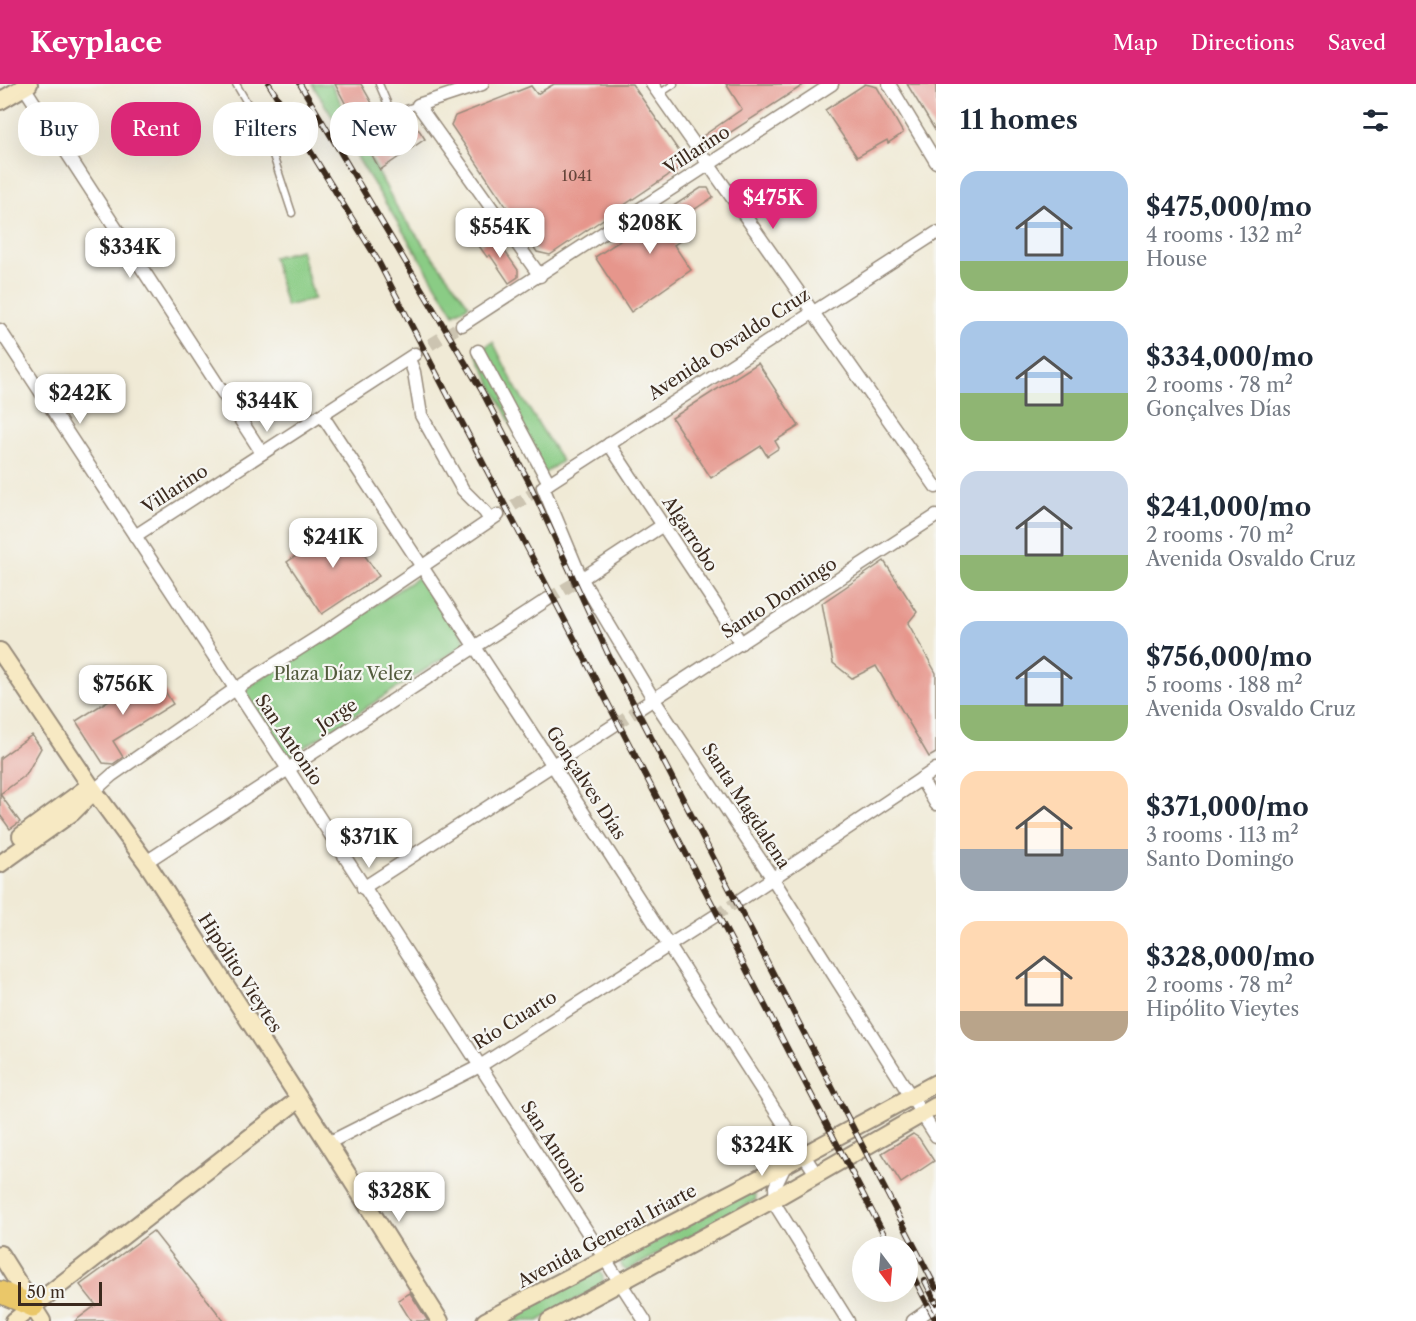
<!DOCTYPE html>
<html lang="en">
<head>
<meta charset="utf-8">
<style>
	:root { --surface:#fff; --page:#f6f6f7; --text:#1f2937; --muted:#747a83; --accent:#db2777 }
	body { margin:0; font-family:"Libre Caslon Text",serif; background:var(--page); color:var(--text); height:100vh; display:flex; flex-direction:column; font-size:22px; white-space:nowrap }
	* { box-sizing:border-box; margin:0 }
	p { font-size:20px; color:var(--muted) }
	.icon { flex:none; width:33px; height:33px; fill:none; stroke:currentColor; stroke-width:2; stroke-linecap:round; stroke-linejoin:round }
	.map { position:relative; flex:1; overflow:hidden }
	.side { display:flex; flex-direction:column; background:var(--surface); width:480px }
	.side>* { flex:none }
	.guide { position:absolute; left:18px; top:18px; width:570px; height:54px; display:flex; gap:12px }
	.needle { width:39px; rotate:164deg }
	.fabs { position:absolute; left:852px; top:1152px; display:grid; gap:12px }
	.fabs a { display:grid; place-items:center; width:66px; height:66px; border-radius:50%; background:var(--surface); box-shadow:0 6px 24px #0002; font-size:30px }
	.scale { position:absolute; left:18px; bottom:15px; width:84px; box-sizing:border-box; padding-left:6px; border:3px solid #3b2a1e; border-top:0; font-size:16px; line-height:21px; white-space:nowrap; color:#3b2a1e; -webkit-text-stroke:4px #f6f6f2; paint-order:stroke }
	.price { position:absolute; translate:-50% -51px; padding:0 14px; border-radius:12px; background:#fff; color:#222; font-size:20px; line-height:39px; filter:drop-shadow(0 2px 3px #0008) }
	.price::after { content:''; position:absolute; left:50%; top:36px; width:18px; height:14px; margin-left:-9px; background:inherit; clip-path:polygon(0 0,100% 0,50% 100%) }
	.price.on { background:var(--accent); color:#fff }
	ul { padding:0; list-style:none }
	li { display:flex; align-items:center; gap:18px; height:150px; padding:0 24px }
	li span { display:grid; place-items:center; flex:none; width:168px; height:120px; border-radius:18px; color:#555 }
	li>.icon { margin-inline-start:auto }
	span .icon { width:72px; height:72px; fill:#fffc; stroke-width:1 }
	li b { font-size:26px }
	h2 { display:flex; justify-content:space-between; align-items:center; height:72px; padding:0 24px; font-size:26px }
	.pill { padding:0 21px; border-radius:24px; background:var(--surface); box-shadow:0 6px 24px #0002; font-size:21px; line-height:54px }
	.pill.on { background:var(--accent); color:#fff }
	header { display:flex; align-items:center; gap:36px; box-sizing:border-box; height:84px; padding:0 30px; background:var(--accent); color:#fff }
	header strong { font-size:28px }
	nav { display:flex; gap:33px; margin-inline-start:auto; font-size:21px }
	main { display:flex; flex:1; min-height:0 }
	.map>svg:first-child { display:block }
	.green { fill:#8acc85; stroke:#627b52; stroke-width:1.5 }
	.building { fill:#e6968c }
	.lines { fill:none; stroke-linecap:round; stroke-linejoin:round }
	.street-tunnel { stroke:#ccc4b1; stroke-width:12; stroke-dasharray:12 6; stroke-linecap:butt }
	.lane-casing { stroke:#968a7a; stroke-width:9 }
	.street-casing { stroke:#968a7a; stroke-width:15 }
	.secondary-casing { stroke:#968a7a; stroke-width:20 }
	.highway-casing { stroke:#968a7a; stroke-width:24 }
	.lane { stroke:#fff; stroke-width:6 }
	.street { stroke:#fff; stroke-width:12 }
	.secondary { stroke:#f7e9c3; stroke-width:16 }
	.highway { stroke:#eac769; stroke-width:21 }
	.rail-casing { stroke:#3b2a1e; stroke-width:6 }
	.rail { stroke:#f6f6f2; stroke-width:4; stroke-dasharray:11; stroke-linecap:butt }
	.labels { text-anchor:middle; stroke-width:4.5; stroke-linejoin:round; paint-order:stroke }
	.number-label { font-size:15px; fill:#66453a }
	.street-label { font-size:18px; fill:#3b2a1e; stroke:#f6f6f2 }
	.park-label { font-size:18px; fill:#535b3d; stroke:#f6f6f2 }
</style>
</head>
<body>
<header>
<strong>Keyplace</strong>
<nav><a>Map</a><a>Directions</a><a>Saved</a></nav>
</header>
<main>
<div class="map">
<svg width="936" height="1237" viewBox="0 0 936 1237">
	<rect width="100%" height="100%" fill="#f6f6f2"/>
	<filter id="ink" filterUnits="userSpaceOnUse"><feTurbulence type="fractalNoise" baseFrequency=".0167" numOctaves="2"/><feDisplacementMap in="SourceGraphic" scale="12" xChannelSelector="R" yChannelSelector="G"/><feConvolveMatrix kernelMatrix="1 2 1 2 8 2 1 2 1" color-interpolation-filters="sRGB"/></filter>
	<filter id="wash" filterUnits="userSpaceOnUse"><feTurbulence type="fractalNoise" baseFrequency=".008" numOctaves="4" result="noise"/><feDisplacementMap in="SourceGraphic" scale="24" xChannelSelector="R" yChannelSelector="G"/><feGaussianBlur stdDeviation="1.35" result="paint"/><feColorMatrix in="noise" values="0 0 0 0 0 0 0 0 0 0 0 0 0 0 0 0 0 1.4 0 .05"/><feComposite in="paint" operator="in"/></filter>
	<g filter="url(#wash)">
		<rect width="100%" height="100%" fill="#f0ead6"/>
		<g class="green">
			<path d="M312,0H331L400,129L469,221L454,230Z"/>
			<path d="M301,166L314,215L286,222L273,173Z"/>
			<path d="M493,258L517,306L562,377L537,394L476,268Z"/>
			<path d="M423,490L467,559L283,677L239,609Z"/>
			<path d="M748,1108L755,1111L756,1116L627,1187L622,1183L620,1176Z"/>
			<path d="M597,1185L603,1192V1198L599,1203L538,1237H496Z"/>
		</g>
		<g id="blocks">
			<g class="building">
				<path d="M335,0H361L373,21L351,30Z"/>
				<path d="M554,0H632L683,73L682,82L550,171L537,168L451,41L455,32L531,2L537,10Z"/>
				<path d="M726,0H805L717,57L700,54L742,25Z"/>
				<path d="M865,0L877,3L903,49L888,59L887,56L857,73L825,26Z"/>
				<path d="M907,0H936V48Z"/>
				<path d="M409,45L419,46L425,55L380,86L366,60Z"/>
				<path d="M701,104H708L713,113L676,138L686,153L674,161L691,186L631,228L595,173Z"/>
				<path d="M494,152L518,186V193L509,199L490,171L487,173L479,162Z"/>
				<path d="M758,279L799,342L775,357L779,364L767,372L761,362L711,394L672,334Z"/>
				<path d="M343,440L379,492L322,530L287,478Z"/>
				<path d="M884,477L917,528L908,539L936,589V669L929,673L876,582L852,594L833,579L822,519Z"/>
				<path d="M153,588L173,620L113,657L123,673L113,680L103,679L76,637Z"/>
				<path d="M32,651L41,664L26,691L0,710V674Z"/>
				<path d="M0,710L20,738L10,745L0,731Z"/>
				<path d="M913,1050L919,1054L934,1077L901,1099L882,1069Z"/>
				<path d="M153,1147L224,1237H75L96,1221L80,1201Z"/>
				<path d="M410,1209L428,1237H411L398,1216Z"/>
			</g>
		</g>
	</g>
	<g filter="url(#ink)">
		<use href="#blocks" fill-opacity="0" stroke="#968a7a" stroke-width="1.5"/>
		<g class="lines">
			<g class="street-tunnel">
				<path d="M415,270L462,241"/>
				<path d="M498,431L543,403"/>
				<path d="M548,515L578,497"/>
				<path d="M616,640L640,624"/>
				<path d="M715,832L740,816"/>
			</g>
			<defs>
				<g id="lane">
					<path d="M236,0L267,53L292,129"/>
					<path d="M379,0L392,30"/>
					<path d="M659,10L674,0"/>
					<path d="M360,41L418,21"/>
				</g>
				<g id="street">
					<path d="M482,0L418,21L540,192"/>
					<path d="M652,0L936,403"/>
					<path d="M889,0L936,78"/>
					<path d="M24,3L262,369"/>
					<path d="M936,149L543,403L581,494L654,616L773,795L936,1052"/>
					<path d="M462,241L832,0"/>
					<path d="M0,246L288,685L645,1237"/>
					<path d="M478,267L549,399"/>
					<path d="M409,275L414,288L421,331L463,406L485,428L490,436"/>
					<path d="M322,331L552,680L816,1090"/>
					<path d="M609,360L741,559"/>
					<path d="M135,452L415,270"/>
					<path d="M578,497L663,441"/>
					<path d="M640,624L936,432"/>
					<path d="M921,695L936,720"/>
					<path d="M94,707L112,691L234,606L321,551L498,431"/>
					<path d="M146,778L548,515"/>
					<path d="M363,804L616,640"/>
					<path d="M740,816L936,685"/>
					<path d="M328,1059L480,982L715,832"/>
					<path d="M785,1082L775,1103L776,1122L848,1237"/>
					<path d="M913,1237L936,1221"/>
				</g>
				<g id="secondary">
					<path d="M0,17L29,0"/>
					<path d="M0,567L94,707L146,778L328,1059L440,1237"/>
					<path d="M21,752L85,705"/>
					<path d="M0,780L73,728L94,707"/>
					<path d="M0,1170L42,1237"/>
					<path d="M14,1237L299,1015"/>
					<path d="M485,1237L785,1081L936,999"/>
					<path d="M549,1237L774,1115L936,1022"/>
				</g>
				<path id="highway" d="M0,1208L33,1222"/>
			</defs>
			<use href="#lane" class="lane-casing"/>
			<use href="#street" class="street-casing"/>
			<use href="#secondary" class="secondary-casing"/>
			<use href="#highway" class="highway-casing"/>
			<use href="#lane" class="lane"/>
			<use href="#street" class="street"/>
			<use href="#secondary" class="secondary"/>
			<use href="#highway" class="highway"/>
			<defs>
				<g id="rail">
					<path d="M269,0L377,175L890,1162"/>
					<path d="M300,0L482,307L529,398L609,572L936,1204"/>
					<path d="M908,1182L936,1237"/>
					<path d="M925,1197L936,1219"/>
				</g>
			</defs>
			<use href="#rail" class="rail-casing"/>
			<use href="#rail" class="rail"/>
		</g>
	</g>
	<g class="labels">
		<g class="number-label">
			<text x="577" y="97">1041</text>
		</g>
		<g class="street-label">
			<text transform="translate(697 66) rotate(-33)" y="6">Villarino</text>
			<text transform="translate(729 260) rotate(-33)" y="6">Avenida Osvaldo Cruz</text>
			<text transform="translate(175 405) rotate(-33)" y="6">Villarino</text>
			<text transform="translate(690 450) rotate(57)" y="6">Algarrobo</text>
			<text transform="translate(779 514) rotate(-33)" y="6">Santo Domingo</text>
			<text transform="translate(337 631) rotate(-33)" y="6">Jorge</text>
			<text transform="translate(289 656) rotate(56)" y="6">San Antonio</text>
			<text transform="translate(586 699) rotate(57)" y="6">Gonçalves Días</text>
			<text transform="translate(746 722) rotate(57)" y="6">Santa Magdalena</text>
			<text transform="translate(240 889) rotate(57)" y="6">Hipólito Vieytes</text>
			<text transform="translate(515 936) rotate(-32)" y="6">Río Cuarto</text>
			<text transform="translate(554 1063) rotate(57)" y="6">San Antonio</text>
			<text transform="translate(607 1152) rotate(-28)" y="6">Avenida General Iriarte</text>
		</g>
		<g class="park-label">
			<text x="343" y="596">Plaza Díaz Velez</text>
		</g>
	</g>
</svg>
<div class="fabs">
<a><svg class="needle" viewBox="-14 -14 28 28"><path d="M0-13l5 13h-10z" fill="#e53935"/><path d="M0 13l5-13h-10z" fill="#747a83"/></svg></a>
</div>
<div class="scale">50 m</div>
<b class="price on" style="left:773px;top:146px">$475K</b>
<b class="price" style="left:650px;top:171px">$208K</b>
<b class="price" style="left:500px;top:175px">$554K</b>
<b class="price" style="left:130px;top:195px">$334K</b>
<b class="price" style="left:80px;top:341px">$242K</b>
<b class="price" style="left:267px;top:349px">$344K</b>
<b class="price" style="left:333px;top:485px">$241K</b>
<b class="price" style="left:123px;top:632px">$756K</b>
<b class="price" style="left:369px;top:785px">$371K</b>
<b class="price" style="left:762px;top:1093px">$324K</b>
<b class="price" style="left:399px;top:1139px">$328K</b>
<div class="guide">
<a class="pill">Buy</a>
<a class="pill on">Rent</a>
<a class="pill">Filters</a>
<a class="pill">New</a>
</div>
</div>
<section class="side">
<h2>11 homes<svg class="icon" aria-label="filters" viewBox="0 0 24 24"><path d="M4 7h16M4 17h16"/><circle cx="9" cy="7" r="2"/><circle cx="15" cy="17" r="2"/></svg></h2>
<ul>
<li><span style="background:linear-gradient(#a9c7e8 75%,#8fb573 0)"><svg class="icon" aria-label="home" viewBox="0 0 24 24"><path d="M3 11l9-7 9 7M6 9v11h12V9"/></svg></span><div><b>$475,000/mo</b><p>4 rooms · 132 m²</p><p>House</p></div></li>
<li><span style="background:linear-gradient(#a9c7e8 60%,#8fb573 0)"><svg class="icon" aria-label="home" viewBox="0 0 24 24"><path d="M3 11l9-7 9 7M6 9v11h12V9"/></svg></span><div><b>$334,000/mo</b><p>2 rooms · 78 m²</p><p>Gonçalves Días</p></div></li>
<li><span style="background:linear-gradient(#c9d6e8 70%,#8fb573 0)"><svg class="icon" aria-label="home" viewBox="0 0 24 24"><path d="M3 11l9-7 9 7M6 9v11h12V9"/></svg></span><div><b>$241,000/mo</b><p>2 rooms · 70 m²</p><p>Avenida Osvaldo Cruz</p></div></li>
<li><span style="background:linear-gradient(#a9c7e8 70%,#8fb573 0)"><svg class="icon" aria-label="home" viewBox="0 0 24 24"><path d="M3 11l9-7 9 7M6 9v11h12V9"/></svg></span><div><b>$756,000/mo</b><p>5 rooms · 188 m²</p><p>Avenida Osvaldo Cruz</p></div></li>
<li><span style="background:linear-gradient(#ffd9b3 65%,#9aa5b1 0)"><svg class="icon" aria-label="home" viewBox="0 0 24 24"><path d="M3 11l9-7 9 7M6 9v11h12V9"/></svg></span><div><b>$371,000/mo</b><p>3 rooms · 113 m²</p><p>Santo Domingo</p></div></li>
<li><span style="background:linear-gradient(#ffd9b3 75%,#b9a48a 0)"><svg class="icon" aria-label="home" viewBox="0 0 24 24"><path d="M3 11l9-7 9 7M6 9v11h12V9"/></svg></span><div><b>$328,000/mo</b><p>2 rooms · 78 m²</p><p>Hipólito Vieytes</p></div></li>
</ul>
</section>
</main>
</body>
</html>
